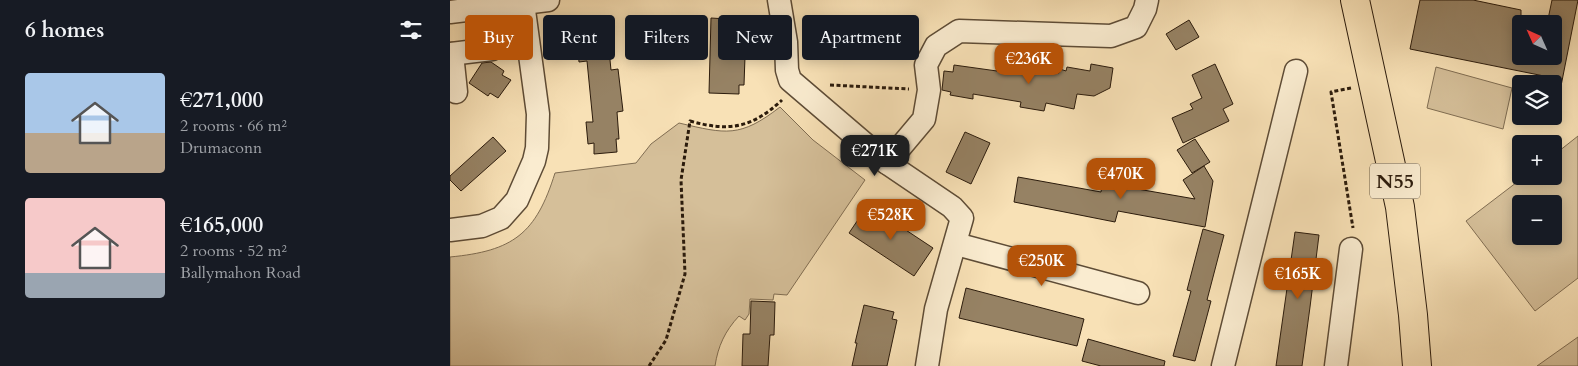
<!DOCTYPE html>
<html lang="en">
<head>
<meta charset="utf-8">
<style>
	:root { --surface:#171b24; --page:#242831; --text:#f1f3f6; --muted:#9ea1a6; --accent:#b45309 }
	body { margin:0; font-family:Cardo,serif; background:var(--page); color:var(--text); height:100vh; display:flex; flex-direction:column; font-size:19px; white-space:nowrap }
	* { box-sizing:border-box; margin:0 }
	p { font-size:16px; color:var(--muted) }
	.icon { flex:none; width:28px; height:28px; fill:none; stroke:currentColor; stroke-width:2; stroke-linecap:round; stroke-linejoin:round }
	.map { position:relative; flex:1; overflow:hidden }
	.side { display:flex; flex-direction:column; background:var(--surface); width:450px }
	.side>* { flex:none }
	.banner { position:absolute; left:15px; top:15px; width:475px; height:45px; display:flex; gap:10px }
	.needle { width:32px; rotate:315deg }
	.controls { position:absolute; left:1062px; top:15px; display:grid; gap:10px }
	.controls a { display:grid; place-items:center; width:50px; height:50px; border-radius:5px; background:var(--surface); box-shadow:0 2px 12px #0003; font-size:25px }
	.price { position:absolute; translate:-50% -42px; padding:0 11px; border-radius:10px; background:var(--accent); color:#fff; font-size:16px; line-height:32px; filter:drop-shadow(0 1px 2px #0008) }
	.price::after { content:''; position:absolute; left:50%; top:30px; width:15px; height:11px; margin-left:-8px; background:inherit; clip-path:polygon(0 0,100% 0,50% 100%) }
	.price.active { background:#222; color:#fff }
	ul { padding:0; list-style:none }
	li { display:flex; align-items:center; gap:15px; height:125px; padding:0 25px }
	li span { display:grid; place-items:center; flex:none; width:140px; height:100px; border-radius:5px; color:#555 }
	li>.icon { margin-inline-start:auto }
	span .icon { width:60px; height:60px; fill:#fffc; stroke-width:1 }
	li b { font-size:21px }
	h2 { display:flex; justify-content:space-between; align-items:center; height:60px; padding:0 25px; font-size:21px }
	.pill { padding:0 18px; border-radius:5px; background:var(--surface); box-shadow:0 2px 12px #0003; font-size:18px; line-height:45px }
	.pill.active { background:var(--accent); color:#fff }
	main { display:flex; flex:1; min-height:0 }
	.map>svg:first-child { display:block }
	.green { fill:#d5bf99; stroke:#806d52; fill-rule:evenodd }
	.building { fill:#968264; stroke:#2b1b0c }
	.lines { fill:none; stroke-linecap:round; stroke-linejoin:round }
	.minor-casing { stroke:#5e4c36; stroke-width:25 }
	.major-casing { stroke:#2b1b0c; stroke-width:30 }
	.path { stroke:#2b1b0c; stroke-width:3; stroke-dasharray:4 2.5; stroke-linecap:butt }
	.minor { stroke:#faecd0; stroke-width:22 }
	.major { stroke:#f8e1b6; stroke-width:28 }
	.labels { text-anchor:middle; stroke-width:5; stroke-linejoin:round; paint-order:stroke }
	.shield { fill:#faecd0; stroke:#695a47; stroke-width:1 }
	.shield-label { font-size:20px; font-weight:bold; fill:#2b1b0c }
</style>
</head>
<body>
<main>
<section class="side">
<h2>6 homes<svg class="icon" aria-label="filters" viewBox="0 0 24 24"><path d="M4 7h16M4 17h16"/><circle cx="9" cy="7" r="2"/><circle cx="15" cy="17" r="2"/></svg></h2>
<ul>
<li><span style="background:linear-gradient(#a9c7e8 60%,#b9a48a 0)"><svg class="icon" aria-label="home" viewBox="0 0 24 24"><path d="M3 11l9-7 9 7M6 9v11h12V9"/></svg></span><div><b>€271,000</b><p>2 rooms · 66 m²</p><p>Drumaconn</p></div></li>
<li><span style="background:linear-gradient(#f6c9c9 75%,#9aa5b1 0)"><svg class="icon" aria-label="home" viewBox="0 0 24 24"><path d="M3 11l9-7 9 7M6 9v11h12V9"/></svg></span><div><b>€165,000</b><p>2 rooms · 52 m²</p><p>Ballymahon Road</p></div></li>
</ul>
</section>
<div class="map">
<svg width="1128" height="366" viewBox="0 0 1128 366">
	<rect width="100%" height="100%" fill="#f8e1b6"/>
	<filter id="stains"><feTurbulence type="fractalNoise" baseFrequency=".004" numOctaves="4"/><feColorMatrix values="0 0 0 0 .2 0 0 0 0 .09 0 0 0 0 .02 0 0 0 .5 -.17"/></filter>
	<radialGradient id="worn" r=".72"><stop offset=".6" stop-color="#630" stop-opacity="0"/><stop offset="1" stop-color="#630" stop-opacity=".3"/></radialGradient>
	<g class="green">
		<path d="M986,67L1062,88L1053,129L977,108Z"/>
		<path d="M330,107L363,140L415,180L337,295L324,294L323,300L300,299L299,314L295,320L289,316C275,331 268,346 265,366H0V257C63,251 86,234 105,173L186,163L201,144L229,123C276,134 290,138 330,107Z"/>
		<path d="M1128,136V278L1085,311L1016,221L1075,176H1104V155ZM1071,204H1104V236H1071Z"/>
		<path d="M1128,337V366H1087Z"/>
	</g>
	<g class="building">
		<path d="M970,0H1023L1071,10V56H1104V24H1097L1102,0H1128L1111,86L1104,85V78L960,49Z"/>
		<path d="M261,18L292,20V28H296L294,85H289V94L259,93Z"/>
		<path d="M739,20L749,37L726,50L716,34Z"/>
		<path d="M154,27L155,40H158L161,70L168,69L173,111L167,112L169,139H166L167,152L144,154V143L138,144L136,122H143L137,61L129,62L127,40H132L131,29Z"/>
		<path d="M41,62L54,71L52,75L61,80L48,98L40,93L38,96L19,83L32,63Z"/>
		<path d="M641,64L663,68L660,88L644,96L627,94L624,109L596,103L594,111L570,107L571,102L523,94V99L500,95L501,92L492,90L494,71L503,72L504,65L547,71V67L579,72H586V69L609,73L610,69L616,71L617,67L640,71Z"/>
		<path d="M765,64L783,104L773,109L779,121L733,143L722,118L743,109L740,104L752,98L742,75Z"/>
		<path d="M515,132L540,143L521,184L496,172Z"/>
		<path d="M43,137L56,151L11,191L0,180V176Z"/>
		<path d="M745,139L760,162L742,173L727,150Z"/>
		<path d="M754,166L763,181L755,227L668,211L665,222L564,202L568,177L651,192L652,185L675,190L676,187L745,199L733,180Z"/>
		<path d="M418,205L483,248L464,276L399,233Z"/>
		<path d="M753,229L774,235L757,300L761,301L745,361L723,356L741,291L737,290Z"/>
		<path d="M845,232L869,235L860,307L852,366H826Z"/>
		<path d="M516,288L634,319L627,346L509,318Z"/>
		<path d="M301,301L325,302L324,335H320L318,366H292L293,334H300Z"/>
		<path d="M414,305L444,312L442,319L447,320L437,366H402L407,343H405Z"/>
		<path d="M638,339L715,361L714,366H651L632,361Z"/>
	</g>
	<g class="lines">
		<defs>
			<g id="minor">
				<path d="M329,0L336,42L337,70L340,80L437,163L502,207L512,218L486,309L477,366"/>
				<path d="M0,12L98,0"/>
				<path d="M0,54L42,49"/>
				<path d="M2,54L6,92"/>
				<path d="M437,163L474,119L479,90L476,65L486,46L509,31L661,36L686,27L695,9L697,0"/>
				<path d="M0,230L32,226L51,218L67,200L84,161L87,148L88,114L73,3"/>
				<path d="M506,244L688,293"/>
				<path d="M773,366L846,71"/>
				<path d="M886,366L901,249"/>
			</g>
			<path id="major" d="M905,0L950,207L963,315L967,366"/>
		</defs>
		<use href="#minor" class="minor-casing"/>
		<use href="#major" class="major-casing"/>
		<g class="path">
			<path d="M380,85L459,89"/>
			<path d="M901,88L881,92L903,228"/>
			<path d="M199,366L216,340L235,274L231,180L240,121C279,132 302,128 332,100"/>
		</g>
		<use href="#minor" class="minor"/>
		<use href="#major" class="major"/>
	</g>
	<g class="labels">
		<rect class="shield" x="920" y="163.5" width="50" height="35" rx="4"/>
		<g class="shield-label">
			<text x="945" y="188">N55</text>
		</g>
	</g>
	<rect width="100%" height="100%" filter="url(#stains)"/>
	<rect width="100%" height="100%" fill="url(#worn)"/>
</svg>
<div class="controls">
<a><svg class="needle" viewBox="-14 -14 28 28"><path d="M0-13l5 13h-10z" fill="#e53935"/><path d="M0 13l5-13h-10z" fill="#9ea1a6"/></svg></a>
<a><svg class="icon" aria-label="layers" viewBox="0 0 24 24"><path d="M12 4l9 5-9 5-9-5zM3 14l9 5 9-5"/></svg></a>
<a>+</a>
<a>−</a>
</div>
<b class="price" style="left:579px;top:85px">€236K</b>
<b class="price active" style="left:425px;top:177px">€271K</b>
<b class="price" style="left:671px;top:200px">€470K</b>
<b class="price" style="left:441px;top:241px">€528K</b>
<b class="price" style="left:592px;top:287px">€250K</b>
<b class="price" style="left:848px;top:300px">€165K</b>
<div class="banner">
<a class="pill active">Buy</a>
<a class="pill">Rent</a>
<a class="pill">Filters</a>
<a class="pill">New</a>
<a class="pill">Apartment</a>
</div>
</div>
</main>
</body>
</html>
